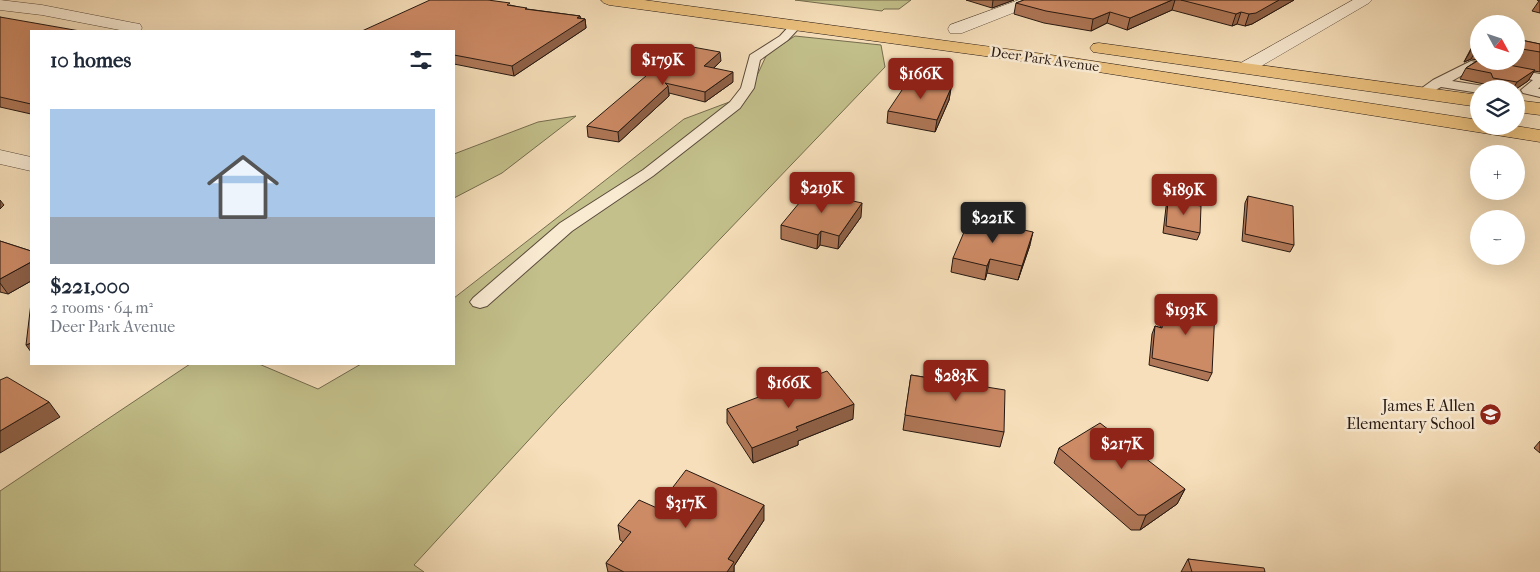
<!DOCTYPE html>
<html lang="en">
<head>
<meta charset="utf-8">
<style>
	:root { --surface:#fff; --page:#f2f2f3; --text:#1f2937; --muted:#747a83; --accent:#8f2418 }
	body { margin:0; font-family:"IM FELL French Canon",serif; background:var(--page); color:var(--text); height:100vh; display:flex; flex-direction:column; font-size:19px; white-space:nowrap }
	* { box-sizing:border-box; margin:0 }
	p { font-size:16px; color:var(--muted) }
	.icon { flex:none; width:28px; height:28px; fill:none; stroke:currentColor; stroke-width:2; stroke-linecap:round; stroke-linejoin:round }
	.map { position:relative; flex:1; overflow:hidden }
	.drawer { position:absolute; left:30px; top:30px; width:425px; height:335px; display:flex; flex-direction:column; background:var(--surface); border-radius:0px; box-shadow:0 5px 20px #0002 }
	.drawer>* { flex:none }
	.needle { width:32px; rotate:130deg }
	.tools { position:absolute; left:1470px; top:15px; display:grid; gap:10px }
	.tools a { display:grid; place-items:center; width:55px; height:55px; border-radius:50%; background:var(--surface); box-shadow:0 5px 20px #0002; font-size:25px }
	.price { position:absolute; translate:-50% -42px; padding:0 11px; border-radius:5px; background:var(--accent); color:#fff; font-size:16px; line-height:32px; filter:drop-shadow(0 1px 2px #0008) }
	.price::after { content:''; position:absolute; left:50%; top:30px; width:15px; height:11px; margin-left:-8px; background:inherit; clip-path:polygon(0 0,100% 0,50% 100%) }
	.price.current { background:#222; color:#fff }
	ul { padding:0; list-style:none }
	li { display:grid; align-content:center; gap:10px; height:265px; padding:0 20px }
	li span { display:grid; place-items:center; height:155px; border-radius:0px; color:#555 }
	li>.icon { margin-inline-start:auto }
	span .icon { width:90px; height:90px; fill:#fffc; stroke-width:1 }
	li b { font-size:21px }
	h2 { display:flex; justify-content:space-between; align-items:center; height:60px; padding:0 20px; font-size:21px }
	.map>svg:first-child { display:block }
	.green { fill:#c3c08b; stroke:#746c4e }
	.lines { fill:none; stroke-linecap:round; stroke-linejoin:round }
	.service-casing { stroke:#5a4a3b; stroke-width:2 }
	.minor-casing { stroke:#5a4a3b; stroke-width:1 }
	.primary-casing { stroke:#261811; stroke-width:1 }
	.service { fill:#f9ead2; fill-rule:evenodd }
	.minor { fill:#f9ead2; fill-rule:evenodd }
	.primary { fill:#ebc07d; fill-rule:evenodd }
	.wall { fill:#af7757; stroke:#261811 }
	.shaded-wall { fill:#8f6147; stroke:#261811 }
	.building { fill:#cc8a65; stroke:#261811 }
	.labels { text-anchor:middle; stroke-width:5; stroke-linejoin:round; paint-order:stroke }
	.far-street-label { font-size:14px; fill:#261811; stroke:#f9ead2 }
	.poi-label { font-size:16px; fill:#261811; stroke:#f9ead2; text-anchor:end }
</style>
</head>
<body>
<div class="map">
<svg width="1540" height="572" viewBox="0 0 1540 572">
	<rect width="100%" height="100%" fill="#f6dfba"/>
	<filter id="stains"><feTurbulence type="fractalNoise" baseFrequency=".004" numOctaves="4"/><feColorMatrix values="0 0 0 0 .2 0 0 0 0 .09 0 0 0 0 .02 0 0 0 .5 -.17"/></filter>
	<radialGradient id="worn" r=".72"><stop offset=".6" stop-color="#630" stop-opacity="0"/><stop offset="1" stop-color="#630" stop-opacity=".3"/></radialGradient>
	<g class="green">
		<path d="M795,0H911L899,9H884L882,11Z"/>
		<path d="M795,36L881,45L885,67L560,406L414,565L424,572H0V491L190,364H259L318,389L361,364H454V298L684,119L748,95L767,54Z"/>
		<path d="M576,116L502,173L454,198V154L538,122Z"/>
	</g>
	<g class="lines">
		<defs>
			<g id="service">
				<path d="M796,22L802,25L788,40L760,60L754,88L740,108L653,176L572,231L487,306L480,308L473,306L470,302L473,298L560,223L643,170L730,102L741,88L750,55L780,36L792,23Z"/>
				<path d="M1471,61L1540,74V87L1538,89H1540V97L1523,93L1521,90L1533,80L1473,69L1452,81L1484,86L1485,89H1479V93L1441,87L1422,97L1415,93L1433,80Z"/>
			</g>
			<g id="minor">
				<path d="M0,0L42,5L134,23L140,24L142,28L140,31H125L42,15L0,10Z"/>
				<path d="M1019,0H1041L1038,3L962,33H950L948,29L950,25Z"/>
				<path d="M1353,0H1372L1369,3L1251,72L1245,73L1239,72L1236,68L1239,64Z"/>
				<path d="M0,150L31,157V171L0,164Z"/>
			</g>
			<g id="primary">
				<path d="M601,0H644L1073,58L1479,120V126H1516L1540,130V142L1073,68L609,5L604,3Z"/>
				<path d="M1099,43L1479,95V107L1093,52L1090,48L1093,44Z"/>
				<path d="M1516,100L1540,103V115L1516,112Z"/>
			</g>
		</defs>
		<use href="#service" class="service-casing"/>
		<use href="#minor" class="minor-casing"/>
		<use href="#primary" class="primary-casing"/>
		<use href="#service" class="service"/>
		<use href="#minor" class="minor"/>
		<use href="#primary" class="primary"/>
	</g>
	<g class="wall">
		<path d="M966,0H1014L992,8Z"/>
		<path d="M1024,0H1294L1252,24L1245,26L1237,24L1232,26L1172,10L1127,30L1107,23L1091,31L1044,23L1014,14L1016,3Z"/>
		<path d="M1537,0H1540V13L1532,11L1539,1Z"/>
		<path d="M510,5L527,9L580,16V18L585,19L586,28L514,76L454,64V31Z"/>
		<path d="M0,17L31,31V114L0,107Z"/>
		<path d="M1479,33V61H1516V39L1540,44V72L1534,71L1528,81L1516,89H1487L1484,84L1460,79L1466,68L1478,60L1471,59L1464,62Z"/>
		<path d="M721,61L714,68L733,82L705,102L669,93V96L619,142L588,137L587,126L655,72Z"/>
		<path d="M951,88L949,100L935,132L887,123L888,111Z"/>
		<path d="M1248,196L1294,245L1290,252L1242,241L1245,203Z"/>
		<path d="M1168,200L1200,233L1197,240L1163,233L1166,207Z"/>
		<path d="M861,217L838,249L820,245L817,249L781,239V225Z"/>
		<path d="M0,241L31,251V281L8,294L0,292Z"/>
		<path d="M1030,245L1018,280L987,273L985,280L951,272L953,258Z"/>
		<path d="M1165,298L1212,373L1208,381L1149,365L1152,334L1155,326L1160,328L1163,305Z"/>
		<path d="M911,375L968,384L1004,432L1000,447L903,430Z"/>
		<path d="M727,409L853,419L798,441V445L753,463L727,423Z"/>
		<path d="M1540,441V453L1534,448Z"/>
		<path d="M1059,448L1185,489L1177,504L1140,530H1131L1054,463Z"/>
		<path d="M657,508L764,520L734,566V572H608L606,563L623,542L620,540L618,525Z"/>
		<path d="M1188,559L1265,572H1181Z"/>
	</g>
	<g class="shaded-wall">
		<path d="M993,0H1014L992,8Z"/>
		<path d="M1172,0H1175L1172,10L1127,30L1130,18Z"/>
		<path d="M1279,0H1294L1252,24L1245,26L1249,14Z"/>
		<path d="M1110,12L1107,23L1091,31L1093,19Z"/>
		<path d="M1241,12L1237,24L1232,26L1236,14Z"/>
		<path d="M580,16L581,22L585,19L586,28L514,76L512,66Z"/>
		<path d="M1479,42V46L1471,59L1464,62L1474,45Z"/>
		<path d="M720,52L721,61L705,76L704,66Z"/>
		<path d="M1535,70L1528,81L1516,89H1513L1517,82Z"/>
		<path d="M733,72V82L705,102V92Z"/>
		<path d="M668,86L669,96L619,142L618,132Z"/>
		<path d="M951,88L949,100L935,132L937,120Z"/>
		<path d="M0,200L4,205L0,209Z"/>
		<path d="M862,203L861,217L838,249L839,236Z"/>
		<path d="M821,231L820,245L817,249L818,235Z"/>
		<path d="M1033,232L1030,245L1018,280L1022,266Z"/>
		<path d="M990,259L987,273L985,280L987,266Z"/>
		<path d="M31,262V281L8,294L0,283V279Z"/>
		<path d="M31,343V352L26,345Z"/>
		<path d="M49,402L60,417L0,453V431Z"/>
		<path d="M854,404L853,419L798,441V445L753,463L752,448L796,427Z"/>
		<path d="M1185,489L1177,504L1140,530L1146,515Z"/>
		<path d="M764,505V520L734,566V572H727L728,559Z"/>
	</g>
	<g class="building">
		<path d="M430,0H488L510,3L507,5L527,8L525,9L580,16L577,18L585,19L512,66L454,55V31H362Z"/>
		<path d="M1024,0H1172L1130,18L1110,12L1093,19L1046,11L1016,3Z"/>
		<path d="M1181,0H1279L1256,13L1249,14L1241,12L1236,14Z"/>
		<path d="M0,17L80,31H31V104L0,97Z"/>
		<path d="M1479,33V42L1474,45Z"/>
		<path d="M1516,39L1540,44V52L1516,48Z"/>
		<path d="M687,46L720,52L704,66L733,72L705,92L665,83L668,86L618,132L587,126L653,70L655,72Z"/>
		<path d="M1479,60V61H1488L1535,70L1517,82L1493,78L1491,73L1466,68Z"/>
		<path d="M908,81L951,88L937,120L888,111Z"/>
		<path d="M809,191L862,203L839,236L821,231L818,235L781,225Z"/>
		<path d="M1248,196L1293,206L1294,245L1245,234Z"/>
		<path d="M1168,200L1201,206L1200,233L1166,226Z"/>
		<path d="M970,218L1033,232L1022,266L990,259L987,266L953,258Z"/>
		<path d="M0,241L31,251V262L0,279Z"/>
		<path d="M1165,298L1215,309L1212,373L1152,358L1155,326L1162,328Z"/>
		<path d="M31,303V343L26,345Z"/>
		<path d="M943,370L968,374V384L1005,390L1004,432L905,415L911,375L941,380Z"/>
		<path d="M827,371L854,404L796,427L798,430L752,448L727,409Z"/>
		<path d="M7,377L49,402L0,431V380Z"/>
		<path d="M1100,423L1185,489L1146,515H1138L1059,448Z"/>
		<path d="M686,470L764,505L728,559L734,562L727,572H624L606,563L631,532L618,525L639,500L657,508Z"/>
		<path d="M1188,559L1264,568L1265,572H1192Z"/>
	</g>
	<defs>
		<symbol id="school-disc" viewBox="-11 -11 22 22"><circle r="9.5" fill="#8f2418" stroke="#f9ead2"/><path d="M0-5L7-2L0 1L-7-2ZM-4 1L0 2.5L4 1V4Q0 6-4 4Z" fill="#fff"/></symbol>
	</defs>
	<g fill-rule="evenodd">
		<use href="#school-disc" x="1478" y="402" width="25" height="25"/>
	</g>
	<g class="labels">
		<g class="far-street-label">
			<text transform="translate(1045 59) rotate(8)" y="5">Deer Park Avenue</text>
		</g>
		<g class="poi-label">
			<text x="1475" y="411">James E Allen<tspan x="1475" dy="18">Elementary School</tspan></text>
		</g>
	</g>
	<rect width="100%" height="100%" filter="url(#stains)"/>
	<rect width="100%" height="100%" fill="url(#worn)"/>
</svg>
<div class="tools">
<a><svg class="needle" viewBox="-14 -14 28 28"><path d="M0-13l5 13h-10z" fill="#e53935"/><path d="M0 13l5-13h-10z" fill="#747a83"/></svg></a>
<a><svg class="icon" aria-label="layers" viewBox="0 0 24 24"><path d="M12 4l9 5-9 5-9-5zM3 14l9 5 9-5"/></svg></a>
<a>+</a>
<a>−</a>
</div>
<b class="price" style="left:663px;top:86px">$179K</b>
<b class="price" style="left:921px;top:100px">$166K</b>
<b class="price" style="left:822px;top:214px">$219K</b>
<b class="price" style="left:1184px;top:216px">$189K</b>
<b class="price current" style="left:993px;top:244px">$221K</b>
<b class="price" style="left:1186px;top:336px">$193K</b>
<b class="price" style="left:956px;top:402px">$283K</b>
<b class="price" style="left:789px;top:409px">$166K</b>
<b class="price" style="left:1122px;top:470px">$217K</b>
<b class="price" style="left:686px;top:529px">$317K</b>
<section class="drawer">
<h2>10 homes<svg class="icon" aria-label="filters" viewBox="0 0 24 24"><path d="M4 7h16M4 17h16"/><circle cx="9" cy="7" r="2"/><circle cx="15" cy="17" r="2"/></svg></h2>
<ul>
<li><span style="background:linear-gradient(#a9c7e8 70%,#9aa5b1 0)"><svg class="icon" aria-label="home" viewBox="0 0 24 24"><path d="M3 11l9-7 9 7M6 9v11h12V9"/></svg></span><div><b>$221,000</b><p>2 rooms · 64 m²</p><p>Deer Park Avenue</p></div></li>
</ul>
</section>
</div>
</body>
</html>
